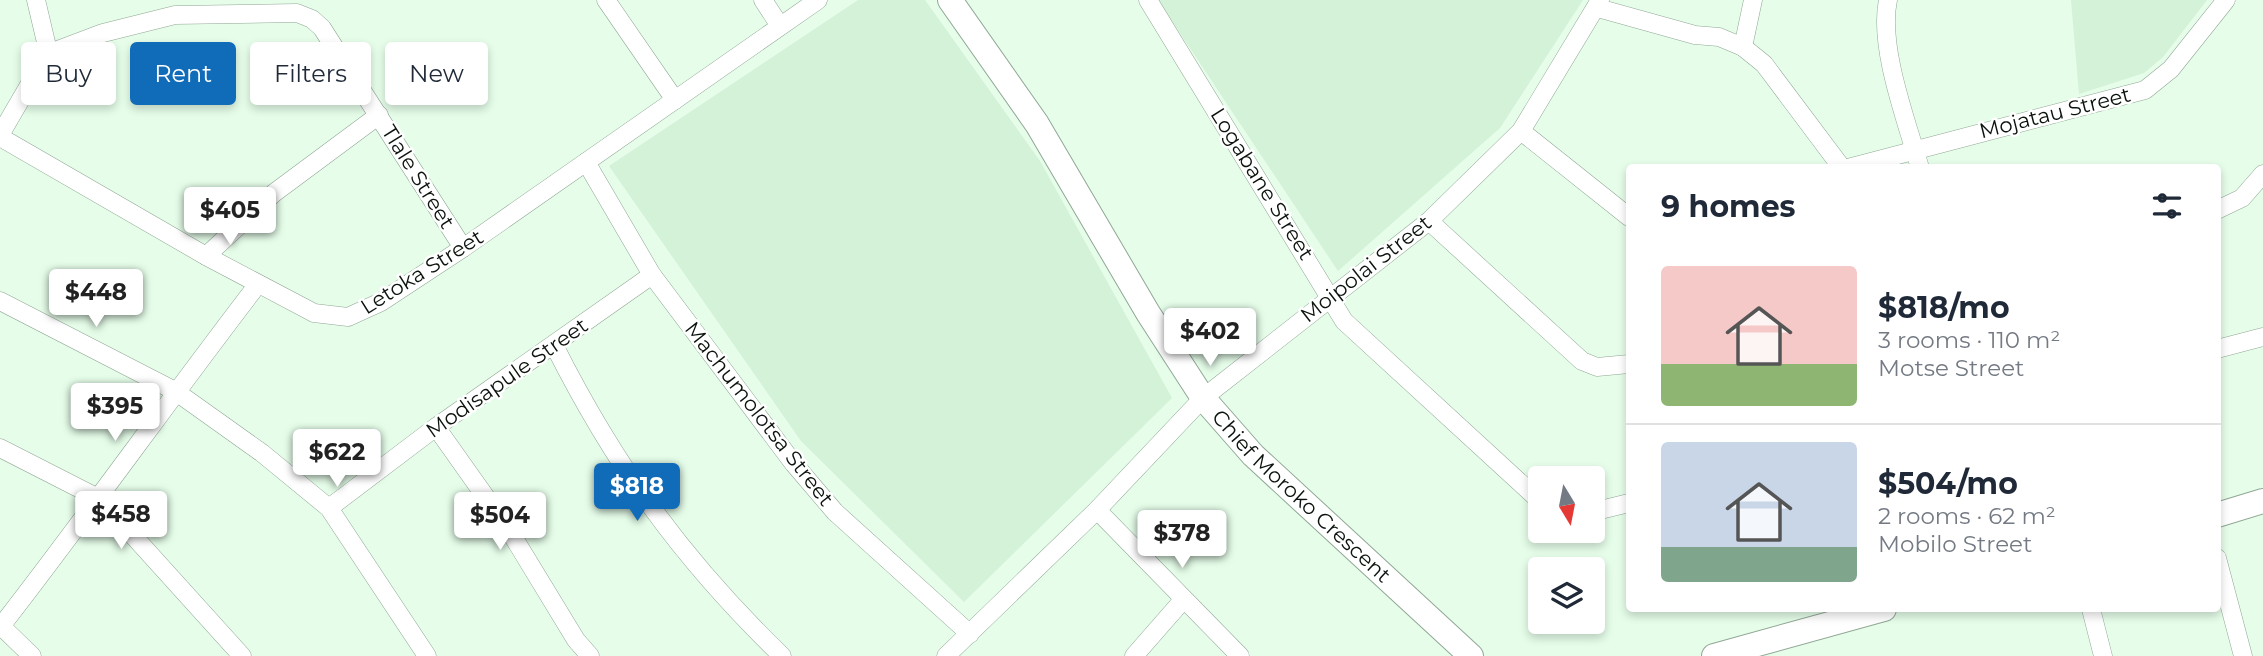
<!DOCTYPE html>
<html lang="en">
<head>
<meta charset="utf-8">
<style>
	:root { --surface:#fff; --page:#f6f6f7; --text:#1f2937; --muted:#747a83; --line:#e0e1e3; --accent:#106bb8 }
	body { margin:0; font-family:Montserrat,sans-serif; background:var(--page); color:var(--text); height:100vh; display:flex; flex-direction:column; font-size:26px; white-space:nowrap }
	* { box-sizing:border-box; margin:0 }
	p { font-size:23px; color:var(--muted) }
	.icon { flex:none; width:38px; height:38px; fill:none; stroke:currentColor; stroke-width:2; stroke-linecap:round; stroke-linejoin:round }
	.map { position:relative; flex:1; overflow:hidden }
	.panel { position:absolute; left:1626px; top:164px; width:595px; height:448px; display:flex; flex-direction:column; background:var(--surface); border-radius:7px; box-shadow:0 4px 10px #0003 }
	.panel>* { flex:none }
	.banner { position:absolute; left:21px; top:42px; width:665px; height:63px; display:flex; gap:14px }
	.needle { width:46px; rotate:170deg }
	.fabs { position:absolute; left:1528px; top:466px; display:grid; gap:14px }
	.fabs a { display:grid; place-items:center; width:77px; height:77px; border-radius:7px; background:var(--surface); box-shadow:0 4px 10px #0003; font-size:35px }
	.price { position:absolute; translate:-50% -60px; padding:0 16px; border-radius:7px; background:#fff; color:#222; font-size:23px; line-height:46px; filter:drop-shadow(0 2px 4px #0008) }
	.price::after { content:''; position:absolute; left:50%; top:42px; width:21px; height:16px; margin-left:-10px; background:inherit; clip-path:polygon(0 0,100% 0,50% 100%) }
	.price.active { background:var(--accent); color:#fff }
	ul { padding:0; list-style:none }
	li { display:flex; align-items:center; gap:21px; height:175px; padding:0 35px }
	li+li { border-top:2px solid var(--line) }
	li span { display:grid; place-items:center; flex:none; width:196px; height:140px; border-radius:7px; color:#555 }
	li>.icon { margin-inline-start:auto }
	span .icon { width:84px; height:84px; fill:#fffc; stroke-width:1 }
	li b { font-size:30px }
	h2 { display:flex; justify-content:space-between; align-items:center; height:84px; padding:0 35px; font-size:30px }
	.chip { padding:0 24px; border-radius:7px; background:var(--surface); box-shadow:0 4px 10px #0003; font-size:24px; line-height:63px }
	.chip.active { background:var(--accent); color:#fff }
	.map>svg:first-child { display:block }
	.built { fill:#d4f2d8 }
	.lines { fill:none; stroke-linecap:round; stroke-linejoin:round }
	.street-casing { stroke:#91a795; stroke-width:19 }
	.secondary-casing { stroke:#91a795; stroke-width:26 }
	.street { stroke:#fff; stroke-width:18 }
	.secondary { stroke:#fff; stroke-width:24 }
	.labels { text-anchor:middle; stroke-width:5; stroke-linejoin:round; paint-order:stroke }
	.street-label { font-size:21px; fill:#0b130c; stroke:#fff }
</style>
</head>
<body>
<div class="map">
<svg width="2263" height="656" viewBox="0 0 2263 656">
	<rect width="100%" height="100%" fill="#e5fde9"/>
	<g class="built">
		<path d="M858,0H925L1040,161L1172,398L964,602L801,441L609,166Z"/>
		<path d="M1158,0H1583L1500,128L1338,271Z"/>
		<path d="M2071,0H2207L2163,57L2144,73L2079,94Z"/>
	</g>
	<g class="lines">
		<defs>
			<g id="street">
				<path d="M36,0L49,55"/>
				<path d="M606,0L675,100"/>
				<path d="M763,0L780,26"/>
				<path d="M1148,0L1344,321L1540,501"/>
				<path d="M1888,0C1878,47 1907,122 1920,168"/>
				<path d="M1598,8L1695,35L1719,37L1743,47L1764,64L1842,168"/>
				<path d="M1743,47L1753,0"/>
				<path d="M1521,131L1629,217"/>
				<path d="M0,135L42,63L58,50L103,33L175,15L297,13L312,19L322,28L463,248"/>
				<path d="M0,137L206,256L314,313L348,317L381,302L463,248L818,0"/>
				<path d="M586,162L652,275L794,464L835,512L970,634"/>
				<path d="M1848,168L2145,90L2171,69L2226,0"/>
				<path d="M2217,210L2242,198L2263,174"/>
				<path d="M1429,221L1582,361L1597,367L1629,364"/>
				<path d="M206,256L274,193L379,115"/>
				<path d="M0,301L175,391L262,453L329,508L427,656"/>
				<path d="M554,345C616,468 683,560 782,656"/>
				<path d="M2217,349L2263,337"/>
				<path d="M436,427L509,530L576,640L590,656"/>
				<path d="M0,448L100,499L242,656"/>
				<path d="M329,508L436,427L652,275"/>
				<path d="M1097,510L1240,656"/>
				<path d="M1592,512L1629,503"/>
				<path d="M2217,558L2243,656"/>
				<path d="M2091,609L2103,656"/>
				<path d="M0,625L32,656"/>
				<path d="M2,625C89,513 171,397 258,284"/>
				<path d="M946,656L1097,510L1203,398L1429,221L1521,131L1600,0"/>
				<path d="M1134,656L1183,600"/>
			</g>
			<g id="secondary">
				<path id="s1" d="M950,0L1037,124L1148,313L1203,398L1253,455L1471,656"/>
				<path d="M2217,515L2263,501"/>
				<path d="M1714,656L1884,609"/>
			</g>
		</defs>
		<use href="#street" class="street-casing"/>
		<use href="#secondary" class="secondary-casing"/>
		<use href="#street" class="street"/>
		<use href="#secondary" class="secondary"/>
	</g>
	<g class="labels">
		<g class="street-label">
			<text transform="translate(2055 113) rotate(-14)" y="7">Mojatau Street</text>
			<text transform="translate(418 177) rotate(58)" y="7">Tlale Street</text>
			<text transform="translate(1262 184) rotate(58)" y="7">Logabane Street</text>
			<text transform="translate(1366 269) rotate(-38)" y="7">Moipolai Street</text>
			<text transform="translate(422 272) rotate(-32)" y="7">Letoka Street</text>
			<text transform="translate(507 378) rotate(-35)" y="7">Modisapule Street</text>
			<text transform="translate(759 414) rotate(52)" y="7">Machumolotsa Street</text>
			<text dy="7" stroke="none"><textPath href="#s1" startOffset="611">Chief Moroko Crescent</textPath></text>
		</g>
	</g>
</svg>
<div class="fabs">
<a><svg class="needle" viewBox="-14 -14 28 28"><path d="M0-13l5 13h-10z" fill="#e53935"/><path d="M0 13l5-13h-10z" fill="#747a83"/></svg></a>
<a><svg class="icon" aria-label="layers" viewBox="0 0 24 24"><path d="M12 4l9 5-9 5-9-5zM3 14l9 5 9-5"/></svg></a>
</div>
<b class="price" style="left:230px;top:247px">$405</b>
<b class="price" style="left:96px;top:329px">$448</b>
<b class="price" style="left:1210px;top:368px">$402</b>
<b class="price" style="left:115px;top:443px">$395</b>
<b class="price" style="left:337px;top:489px">$622</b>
<b class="price active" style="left:637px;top:523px">$818</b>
<b class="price" style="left:121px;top:551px">$458</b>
<b class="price" style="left:500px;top:552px">$504</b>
<b class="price" style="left:1182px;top:570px">$378</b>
<div class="banner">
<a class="chip">Buy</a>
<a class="chip active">Rent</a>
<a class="chip">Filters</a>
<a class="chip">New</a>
</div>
<section class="panel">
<h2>9 homes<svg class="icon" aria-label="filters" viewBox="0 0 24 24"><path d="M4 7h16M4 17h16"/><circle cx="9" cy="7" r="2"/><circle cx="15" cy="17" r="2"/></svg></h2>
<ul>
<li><span style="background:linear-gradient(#f6c9c9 70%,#8fb573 0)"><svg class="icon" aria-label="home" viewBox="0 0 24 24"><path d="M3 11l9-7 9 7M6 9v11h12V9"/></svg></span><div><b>$818/mo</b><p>3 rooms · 110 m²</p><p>Motse Street</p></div></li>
<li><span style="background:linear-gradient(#c9d6e8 75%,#7fa58c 0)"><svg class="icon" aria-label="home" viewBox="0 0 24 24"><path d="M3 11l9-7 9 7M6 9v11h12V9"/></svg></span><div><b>$504/mo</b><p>2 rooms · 62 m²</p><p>Mobilo Street</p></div></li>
</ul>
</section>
</div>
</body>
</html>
